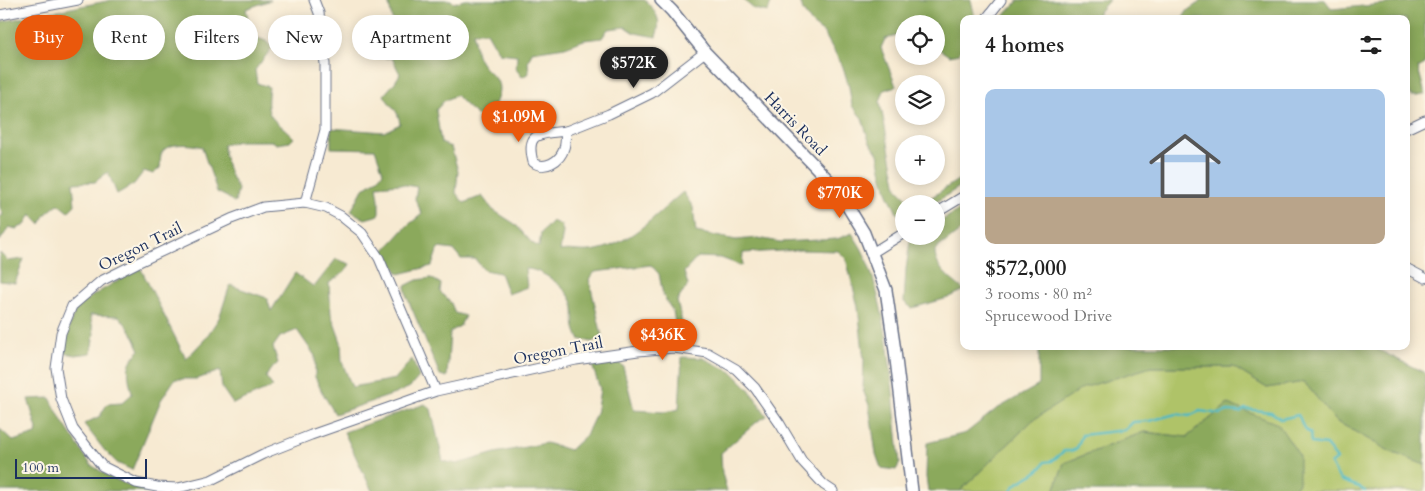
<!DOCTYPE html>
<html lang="en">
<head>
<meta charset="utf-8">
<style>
	:root { --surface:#fff; --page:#f6f6f6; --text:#222; --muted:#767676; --accent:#ea580c }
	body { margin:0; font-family:Cardo,serif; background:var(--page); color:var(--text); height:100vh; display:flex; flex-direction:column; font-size:19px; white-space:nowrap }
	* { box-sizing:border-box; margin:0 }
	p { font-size:16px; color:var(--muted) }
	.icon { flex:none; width:28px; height:28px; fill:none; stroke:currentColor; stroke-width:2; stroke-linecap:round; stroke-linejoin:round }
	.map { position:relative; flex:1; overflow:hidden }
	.panel { position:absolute; left:960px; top:15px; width:450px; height:335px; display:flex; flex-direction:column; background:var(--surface); border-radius:10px; box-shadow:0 2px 12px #0003 }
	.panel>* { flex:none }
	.top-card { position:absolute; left:15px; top:15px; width:475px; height:45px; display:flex; gap:10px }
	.buttons { position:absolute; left:895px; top:15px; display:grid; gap:10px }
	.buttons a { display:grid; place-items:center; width:50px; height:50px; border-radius:50%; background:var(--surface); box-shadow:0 2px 12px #0003; font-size:25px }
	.scale { position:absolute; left:15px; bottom:12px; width:132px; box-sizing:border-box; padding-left:5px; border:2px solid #1b2f5e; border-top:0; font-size:14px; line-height:18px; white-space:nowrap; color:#1b2f5e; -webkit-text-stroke:4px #fcf5e5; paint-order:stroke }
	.price { position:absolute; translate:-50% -42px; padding:0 11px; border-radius:18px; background:var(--accent); color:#fff; font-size:16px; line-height:32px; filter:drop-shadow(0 1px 2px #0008) }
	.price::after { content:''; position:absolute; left:50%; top:30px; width:15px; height:11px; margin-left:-8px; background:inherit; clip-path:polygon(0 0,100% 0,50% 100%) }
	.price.on { background:#222; color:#fff }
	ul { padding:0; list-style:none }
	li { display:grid; align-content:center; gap:10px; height:265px; padding:0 25px }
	li span { display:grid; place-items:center; height:155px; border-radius:10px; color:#555 }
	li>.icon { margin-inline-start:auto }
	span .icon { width:90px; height:90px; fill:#fffc; stroke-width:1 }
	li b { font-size:21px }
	h2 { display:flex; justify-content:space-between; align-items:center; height:60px; padding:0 25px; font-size:21px }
	.tag { padding:0 18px; border-radius:22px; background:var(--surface); box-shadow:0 2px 12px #0003; font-size:18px; line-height:45px }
	.tag.on { background:var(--accent); color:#fff }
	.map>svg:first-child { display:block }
	.green { fill:#afc367; stroke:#657962 }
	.forest { fill:#8ba95c; stroke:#536c5d }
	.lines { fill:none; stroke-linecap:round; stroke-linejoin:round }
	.stream { stroke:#4ab8c1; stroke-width:2.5 }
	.minor-casing { stroke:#687087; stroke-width:11 }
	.tertiary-casing { stroke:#687087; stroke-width:14 }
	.minor { stroke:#fff; stroke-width:9 }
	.tertiary { stroke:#fff; stroke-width:11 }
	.labels { text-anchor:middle; stroke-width:4; stroke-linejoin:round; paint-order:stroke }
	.street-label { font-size:16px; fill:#1b2f5e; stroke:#fcf5e5 }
</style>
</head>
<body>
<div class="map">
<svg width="1425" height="491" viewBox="0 0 1425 491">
	<rect width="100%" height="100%" fill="#fcf5e5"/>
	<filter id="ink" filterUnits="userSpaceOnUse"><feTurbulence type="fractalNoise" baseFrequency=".02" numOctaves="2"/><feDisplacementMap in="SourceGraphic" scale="10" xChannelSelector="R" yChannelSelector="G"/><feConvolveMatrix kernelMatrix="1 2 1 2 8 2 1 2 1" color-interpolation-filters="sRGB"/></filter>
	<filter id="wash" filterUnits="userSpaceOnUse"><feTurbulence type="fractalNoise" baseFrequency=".0096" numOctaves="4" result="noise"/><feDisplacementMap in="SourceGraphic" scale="20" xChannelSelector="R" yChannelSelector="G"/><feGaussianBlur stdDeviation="1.12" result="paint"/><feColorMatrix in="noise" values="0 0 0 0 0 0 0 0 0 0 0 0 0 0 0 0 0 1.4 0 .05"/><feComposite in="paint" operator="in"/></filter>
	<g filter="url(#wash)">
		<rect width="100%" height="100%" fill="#f7ead2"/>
		<path class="green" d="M1150,367H1233L1267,388L1304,382L1336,421L1391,452L1425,465V491H1292L1299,483L1228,404L1187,437L1144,432L1064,463L1054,491H960L1033,420L1082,388Z"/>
		<g class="forest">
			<path d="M112,0H271L246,9L252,36L266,41L272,48L255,70L257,83L269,87C264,123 274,116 294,138L290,142L277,144L272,141H239L223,145C225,161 229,175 238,189L235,203L227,197L217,192C213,177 206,162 202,147C191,144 165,141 161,155C160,159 161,164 160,168L153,174L144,171L134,184L117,194L108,172L95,182L73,183L75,205L68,212L58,204L46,214L40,224L31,214L25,225L16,229L9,227L0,241V217L3,215L0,207V22Z"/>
			<path d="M388,0H451L454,3L465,0H645C657,14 662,19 656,37L635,33L626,27L608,29L602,38L584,40L565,47L532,52L528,62L529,73L522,77L516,69L517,55L499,53L487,32H473C474,39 475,48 477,55C486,79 509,74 494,106L506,127L497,129C481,119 468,109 456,95L444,101L436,110L441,143L451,147L458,171L456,193L464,203L482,196L493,210L515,224L532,243L539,247L541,233L552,221L561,225L563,232L560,251C570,249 580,252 590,251C628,247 655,215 683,192L693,207L696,232L736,240L758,238L780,242L837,239L852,233C856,240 862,248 865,256C891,319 892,396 900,463L896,470L881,468L876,454L869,405L863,390L864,361L858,307L846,259L838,251L801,250L743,253L742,266L721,258L698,257L684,272L688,285L677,301L683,327V337L677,333L673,312L663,295L659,274L651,265L595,272L589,279L602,336L592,342L579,339C578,336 576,332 575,328C573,320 576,309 572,301C566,287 540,268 525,269L527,287L508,294L500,273L484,270L475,259H461L454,250L438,248L432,266L399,274L384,251L407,226L422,214L415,199L417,187L400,184L377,186L379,199V215L365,219L351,211L363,189L378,179L383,172L375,149L331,148V128L384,132L400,124C398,108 391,108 384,95L395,82L400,74L392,58H377L376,51L385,40L397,39L403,31L399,23L392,19Z"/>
			<path d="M743,0H772L768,12L754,9Z"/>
			<path d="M800,0H971L974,13L972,19H964V41L959,54L949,56L936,47V24H904V37L897,36L885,39L881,48L896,86L884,90L880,102L897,188L913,204H904V221L897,213L888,194L882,174L878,154L869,141L862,118L852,106L849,87L843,67L824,33L812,24L803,11Z"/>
			<path d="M1019,0H1109L1093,19H1001Z"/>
			<path d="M1203,0H1325L1332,9L1425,0V64L1418,68L1425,94L1419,96H1411L1406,88V19H1182L1188,10Z"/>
			<path d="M964,176V184L933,204H921Z"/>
			<path d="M964,207V228L935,250C934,268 951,279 964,290L948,298L912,308L904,302L906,269L910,241L918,236H936V224Z"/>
			<path d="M0,253L8,261L24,259L15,283L0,281Z"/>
			<path d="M336,259L350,264L345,272L329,283L331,314L341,342L342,362L352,387L395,379L412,359L419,377L410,387L395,394L335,414L322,392L315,377V356L297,330L280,337L273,347L278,363L270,370L266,377L273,387L233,404L222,388L220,371L197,379H175L161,400L132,470L117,463L105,451L84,424L100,416L107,404L122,403L132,394C128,375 124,364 140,350L131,331L119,316L90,315L94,333L91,353L76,355L65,353V339L75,310L84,301L140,267L186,359L205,339L219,318L230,285L267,298L271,311L295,273L314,287Z"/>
			<path d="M431,278L441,284L440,292L451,303L455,313L465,316L460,326L450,332L447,377L440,375L407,297L405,286L417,280Z"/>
			<path d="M1050,346H1371L1425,373V465L1391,452L1336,421L1304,382L1267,388L1233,367H1151L1083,388L1033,420L960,491H928L926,477L927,443L966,433L995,410L1039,385V350Z"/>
			<path d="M682,357L703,358L732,372L749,389L767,416L758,421L721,453L722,473L727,491H372L344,432L425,404L431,409L443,461L457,464L495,453L546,443L570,450L586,435L596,414L600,389L592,365L616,361L623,366L634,410L664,412L679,409Z"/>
			<path d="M50,398L62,421L91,465L110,477L131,486L151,491H0V429L13,441L36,434L37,429L28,399Z"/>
			<path d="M1228,404L1278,424L1299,455V483L1292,491H1054L1064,463L1144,432L1187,437Z"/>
		</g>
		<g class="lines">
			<path class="stream" d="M1011,491C1018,477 1038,477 1045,462L1052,461L1064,451H1072L1077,448L1082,435L1125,430L1133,422L1149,421L1176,414L1189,416L1200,411L1220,414L1228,411L1240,412L1245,409L1271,412L1281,419L1298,415C1303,422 1301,429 1310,433L1311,443L1326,445L1337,459L1331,464L1340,480L1359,487L1365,491"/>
		</g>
	</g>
	<g filter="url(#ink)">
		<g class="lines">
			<defs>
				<g id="minor">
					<path d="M0,15L78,0"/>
					<path d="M986,19L1001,0"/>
					<path d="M1406,129L1425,120"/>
					<path d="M566,131L609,114L652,93L705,52"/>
					<path d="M566,131C565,136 566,143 564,148C561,161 544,171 533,162C525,131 541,134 566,131Z"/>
					<path d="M305,203L325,130V64L319,13L314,0"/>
					<path d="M936,213L964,196"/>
					<path d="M872,253L904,233"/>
					<path d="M1406,268L1425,278"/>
					<path d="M436,391L379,258L362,233L341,216L326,208L305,203L263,207L231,219L137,263L101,281L72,306L61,333L56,368L61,399L73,429L102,466L136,483L157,487L178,488L211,480L263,454L311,435L436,391L576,360L638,351L674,348L708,353L736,369L755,388L780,424L802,461L824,485L833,491"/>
				</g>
				<path id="tertiary" d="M661,0L672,11L705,52L837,189L864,233L886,290L895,351L912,491"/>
			</defs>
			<use href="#minor" class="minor-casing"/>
			<use href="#tertiary" class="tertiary-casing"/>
			<use href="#minor" class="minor"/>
			<use href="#tertiary" class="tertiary"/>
		</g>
	</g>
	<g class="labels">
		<g class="street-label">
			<text transform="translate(796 123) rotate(46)" y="6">Harris Road</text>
			<text transform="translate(140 246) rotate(-26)" y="6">Oregon Trail</text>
			<text transform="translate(558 350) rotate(-11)" y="6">Oregon Trail</text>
		</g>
	</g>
</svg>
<div class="buttons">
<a><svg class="icon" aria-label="locate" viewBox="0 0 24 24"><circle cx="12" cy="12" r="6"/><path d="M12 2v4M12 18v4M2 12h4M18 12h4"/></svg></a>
<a><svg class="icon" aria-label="layers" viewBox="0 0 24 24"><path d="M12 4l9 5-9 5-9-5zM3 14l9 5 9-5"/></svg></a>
<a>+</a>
<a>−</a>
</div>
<div class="scale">100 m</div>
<b class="price on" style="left:634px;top:89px">$572K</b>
<b class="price" style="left:519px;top:143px">$1.09M</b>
<b class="price" style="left:840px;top:219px">$770K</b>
<b class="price" style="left:663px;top:361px">$436K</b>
<div class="top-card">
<a class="tag on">Buy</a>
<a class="tag">Rent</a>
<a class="tag">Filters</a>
<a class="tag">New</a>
<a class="tag">Apartment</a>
</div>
<section class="panel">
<h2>4 homes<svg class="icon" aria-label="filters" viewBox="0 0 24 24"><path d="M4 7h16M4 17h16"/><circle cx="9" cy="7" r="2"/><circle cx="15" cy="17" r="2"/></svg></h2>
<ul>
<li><span style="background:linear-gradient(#a9c7e8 70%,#b9a48a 0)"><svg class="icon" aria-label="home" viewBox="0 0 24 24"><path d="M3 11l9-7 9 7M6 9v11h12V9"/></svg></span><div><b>$572,000</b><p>3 rooms · 80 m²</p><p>Sprucewood Drive</p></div></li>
</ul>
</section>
</div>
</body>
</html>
